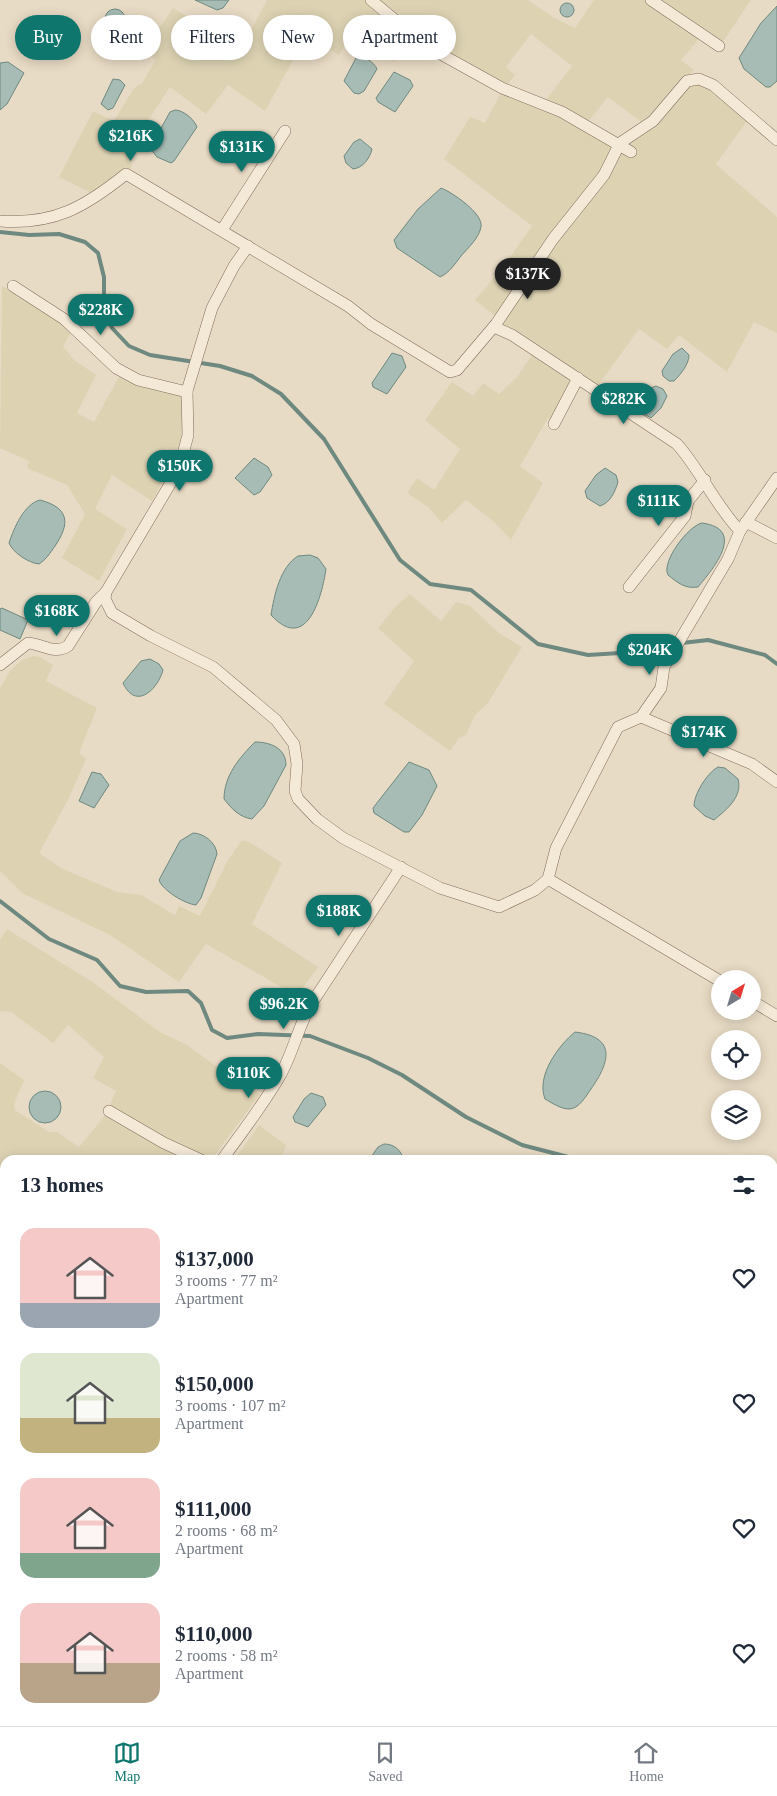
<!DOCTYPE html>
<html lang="en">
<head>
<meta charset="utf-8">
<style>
	:root { --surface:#fff; --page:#f2f2f3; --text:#1f2937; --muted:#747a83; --line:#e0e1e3; --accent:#0f766e }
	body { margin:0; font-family:"Times New Roman",serif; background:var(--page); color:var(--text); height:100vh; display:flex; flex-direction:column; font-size:19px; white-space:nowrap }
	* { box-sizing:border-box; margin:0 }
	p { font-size:16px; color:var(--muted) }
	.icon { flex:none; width:28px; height:28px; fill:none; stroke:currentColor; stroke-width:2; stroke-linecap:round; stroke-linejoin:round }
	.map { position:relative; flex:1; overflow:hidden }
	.panel { position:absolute; left:0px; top:1155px; width:778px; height:571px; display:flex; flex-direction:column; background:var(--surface); border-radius:15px 15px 0 0; box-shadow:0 2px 12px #0003 }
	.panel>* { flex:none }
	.guide { position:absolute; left:15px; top:15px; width:500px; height:45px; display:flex; gap:10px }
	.needle { width:32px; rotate:38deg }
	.fabs { position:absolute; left:711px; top:970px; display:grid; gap:10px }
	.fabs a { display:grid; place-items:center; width:50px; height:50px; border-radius:50%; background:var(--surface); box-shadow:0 2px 12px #0003; font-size:25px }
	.price { position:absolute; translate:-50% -42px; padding:0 11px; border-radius:18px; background:var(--accent); color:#fff; font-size:16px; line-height:32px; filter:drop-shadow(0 1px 2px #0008) }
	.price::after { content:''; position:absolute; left:50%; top:30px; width:15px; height:11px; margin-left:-8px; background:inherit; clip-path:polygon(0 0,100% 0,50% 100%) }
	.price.current { background:#222; color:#fff }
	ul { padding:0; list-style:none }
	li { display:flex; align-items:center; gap:15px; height:125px; padding:0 20px }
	li span { display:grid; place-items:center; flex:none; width:140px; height:100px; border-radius:15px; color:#555 }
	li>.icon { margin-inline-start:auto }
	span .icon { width:60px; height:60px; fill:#fffc; stroke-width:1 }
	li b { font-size:21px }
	h2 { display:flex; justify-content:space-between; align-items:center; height:60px; padding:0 20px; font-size:21px }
	.tag { padding:0 18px; border-radius:22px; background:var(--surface); box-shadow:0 2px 12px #0003; font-size:18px; line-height:45px }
	.tag.current { background:var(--accent); color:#fff }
	.menu { display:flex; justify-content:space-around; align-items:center; height:70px; border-top:1px solid var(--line); background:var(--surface); font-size:14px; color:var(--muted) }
	.menu a { display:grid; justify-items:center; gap:2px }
	.menu .current { color:var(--accent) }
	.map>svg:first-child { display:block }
	.farmland { fill:#ddd3b3 }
	.water { fill:#a6bcb4; stroke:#6e8980 }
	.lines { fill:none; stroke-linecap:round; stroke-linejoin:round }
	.stream { stroke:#6e8980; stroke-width:4 }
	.minor-casing { stroke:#816d5d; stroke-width:12 }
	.minor { stroke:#f4e9d7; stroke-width:11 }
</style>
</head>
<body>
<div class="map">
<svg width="777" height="1726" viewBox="0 0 777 1726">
	<rect width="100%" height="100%" fill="#e8dbc5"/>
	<g class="farmland">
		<path d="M267,0H365L415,43L394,62L351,35L339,55L307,35L265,111L228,85L206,114L170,87L134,142L131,168L123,169L93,194L59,177L93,111L114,121L134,88L142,83L156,60L144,50L173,8L200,25L197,34L236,58Z"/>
		<path d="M380,0H528L553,17L575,28L594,0H647L700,38L681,60L694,70L644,124L608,97L588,122L546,100L572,66L531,34L506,67L515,75L507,85L443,50L409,26Z"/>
		<path d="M658,0H751L722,43Z"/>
		<path d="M699,82L749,118L716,164L777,217V333L754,322L727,372L679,335L667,349L639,329L597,387L501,326L495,316L475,300L503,267L532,226L444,159L470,117L485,123L501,92L624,145L689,83Z"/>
		<path d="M2,286L24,298L72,331L63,346L73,359L96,375L77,413L94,422L120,375L179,394L183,399L182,437L176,452L166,448L156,467L167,473L152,501L112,475L95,509L127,529L99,581L62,558L85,514L67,485L27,468L29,461L0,448Z"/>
		<path d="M534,352L574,381L551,420L548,418L520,466L543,483L511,540L493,521L466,500L442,523L428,507L407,493L417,478L434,490L460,449L425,420L452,382L473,396L483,383L499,394L517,377Z"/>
		<path d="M410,594L441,621L456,602L470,606L499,633L522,647L488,703L475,715L466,735L459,738L450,751L384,704L414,661L378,628L396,606Z"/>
		<path d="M33,656L40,657L53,665L46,681L97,708L79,753L86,759L69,798L39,853L61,868L117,892L141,895L175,915L179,906L200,916L228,860L242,840L251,843L282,863L252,924L318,967L297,996L206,944L179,982L110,935L22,893L0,871V688L10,671L22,660Z"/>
		<path d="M7,929L94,983L160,1032L187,1045L241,1084L260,1094L211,1160H5V1281L0,1279V1063L24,1080L14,1104L15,1110L49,1132H57L79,1147L106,1114L116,1091L93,1078L104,1057L68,1025L53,1043L11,1012L0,1011V940Z"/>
		<path d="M259,1125L286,1145L281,1160H234Z"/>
		<path d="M773,1201H777V1726H772L767,1721H772Z"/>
		<path d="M458,1721H692L690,1724L692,1726H461Z"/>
	</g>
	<g class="water">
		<path d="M195,0H229L223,8L217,10Z"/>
		<circle cx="567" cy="10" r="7"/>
		<path d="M777,6V81L770,87H766L744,69L739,58L761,23Z"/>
		<circle cx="115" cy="19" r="10"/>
		<path d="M357,56C363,55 375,63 377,69L364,91L359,94L354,93L344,81Z"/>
		<path d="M8,62L24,73L7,104L0,110V63Z"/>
		<path d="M394,72L410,80L413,86L395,112L378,102L376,98Z"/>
		<path d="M113,79L120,80L125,85L113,108L108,110L101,104Z"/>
		<path d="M175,110C183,110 194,119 197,127L174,161L171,163L157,157L150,148L170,112Z"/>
		<path d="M360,139L372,149C370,158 363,168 353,169L346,163L344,156L354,142Z"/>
		<path d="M441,188C452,192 484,214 481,227C479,238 468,248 461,256C455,264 449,273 440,277L397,248L394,240L418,209Z"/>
		<path d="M682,348L689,355C689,364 681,374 674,381H669L663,376L662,371L673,354Z"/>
		<path d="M392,353L402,356L406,367L387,394L373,387L372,383Z"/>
		<path d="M656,386L663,389L667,396L661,408L651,418L641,412L640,407L651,388Z"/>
		<path d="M254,458L268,467L272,475L260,492L254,495L235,478Z"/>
		<path d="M605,468L616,475L618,482C615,492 610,503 600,506L587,498L585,491L596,475Z"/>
		<path d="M40,500C70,508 70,524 55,546C50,553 46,560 39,564C29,563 13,553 9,543C14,528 24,504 40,500Z"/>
		<path d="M702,523C747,529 713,569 698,587C685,589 678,583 668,575C661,562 688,526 702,523Z"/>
		<path d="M310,555L318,558L326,569C322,596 307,654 271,615C274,596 280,567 298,556Z"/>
		<path d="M2,608L28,620L20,639L0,630V609Z"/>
		<path d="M150,659L159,664L163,670C158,689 136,711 123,683L141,661Z"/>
		<path d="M255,742C270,742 286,748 286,765L264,806L252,819C239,817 232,809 224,799C224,776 239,758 255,742Z"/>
		<path d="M409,762L429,770L437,786L422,815L409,832H404L374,813L373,808Z"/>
		<path d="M718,767L725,768L738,779C743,797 726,810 714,820L705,816L694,806C694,794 707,773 718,767Z"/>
		<path d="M92,772L101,774L109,785L94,808L79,801Z"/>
		<path d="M193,833C203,833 216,842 217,854L201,898L196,905C185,904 162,890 159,880L180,841Z"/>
		<path d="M575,1032C617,1037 610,1062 591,1089C586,1096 579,1109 569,1109C561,1109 552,1103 545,1099C536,1076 558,1046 575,1032Z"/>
		<circle cx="45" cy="1107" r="16"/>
		<path d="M311,1093L323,1097L326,1105L308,1127L295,1122L293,1117L304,1099Z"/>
		<path d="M384,1144C394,1144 401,1150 404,1160H369L378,1147Z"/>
	</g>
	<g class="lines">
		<g class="stream">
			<path d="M0,232L29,235L59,234L85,242L98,253L104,277V307L112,328L129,346L150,355L220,366L252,376L281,394L324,439L400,560L430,584L471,590L538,644L588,655L636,652L675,643"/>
			<path d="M682,643L708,640L765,655L777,664"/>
			<path d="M0,901L49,939L97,960L120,986L146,992L188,991L201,1003L212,1030L227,1038L258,1034L310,1036L368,1058L402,1075L466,1117L522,1145L580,1160"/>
			<path d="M772,1192L777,1195"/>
		</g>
		<defs>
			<g id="minor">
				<path d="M371,0L407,30L437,52L502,88L562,112L631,152"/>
				<path d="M651,0L719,46"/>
				<path d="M0,221C54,225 85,207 126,174L348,306L371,324L450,372L457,370L496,324L553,239L604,175L620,143L653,121L687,81L699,79L713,85L777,140"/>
				<path d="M222,230L285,131"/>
				<path d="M248,246L234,266L212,308L187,391L188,435L179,469L106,592L105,599L112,613L151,636L213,667L276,720L294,744L297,764L295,791L298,799L317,819L343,838L440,888L499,907L535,890L548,879L720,981"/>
				<path d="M13,286L64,319L116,368L138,380L187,392"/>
				<path d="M494,327L512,335L677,444C701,471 715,505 740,531"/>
				<path d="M554,424L578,378"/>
				<path d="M746,522L777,538"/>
				<path d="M629,587L685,516L688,501L705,480"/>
				<path d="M0,665L28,643C43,644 54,655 68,646L96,602L106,592"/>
				<path d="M641,717L752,764L777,782"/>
				<path d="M548,879L556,848L618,727L641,717L661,688L664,667L728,559L740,531L777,478"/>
				<path d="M752,1001L777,1016"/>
				<path d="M109,1111L164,1143L201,1160"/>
				<path d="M222,1160C242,1132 264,1104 281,1074C293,1052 298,1028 310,1006L401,867"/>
				<path d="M0,1475L5,1478"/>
				<path d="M0,1549L5,1540"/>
				<path d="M0,1580L5,1583"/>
				<path d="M327,1721L334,1726"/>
				<path d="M760,1721L766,1726"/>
				<path d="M727,1726L730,1721"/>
			</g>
		</defs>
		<use href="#minor" class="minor-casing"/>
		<use href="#minor" class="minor"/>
	</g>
</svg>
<div class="fabs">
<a><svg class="needle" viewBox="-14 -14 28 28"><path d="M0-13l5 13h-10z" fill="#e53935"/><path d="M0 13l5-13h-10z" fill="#747a83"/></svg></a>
<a><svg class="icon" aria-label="locate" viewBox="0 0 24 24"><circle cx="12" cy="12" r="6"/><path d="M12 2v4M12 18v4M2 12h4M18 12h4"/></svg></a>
<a><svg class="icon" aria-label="layers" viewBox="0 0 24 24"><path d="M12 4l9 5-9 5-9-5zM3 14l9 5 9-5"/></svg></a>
</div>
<b class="price" style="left:131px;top:162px">$216K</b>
<b class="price" style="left:242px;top:173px">$131K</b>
<b class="price current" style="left:528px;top:300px">$137K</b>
<b class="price" style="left:101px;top:336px">$228K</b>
<b class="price" style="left:624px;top:425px">$282K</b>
<b class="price" style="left:180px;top:492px">$150K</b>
<b class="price" style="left:659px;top:527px">$111K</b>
<b class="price" style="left:57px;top:637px">$168K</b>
<b class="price" style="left:650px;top:676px">$204K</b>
<b class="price" style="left:704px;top:758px">$174K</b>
<b class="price" style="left:339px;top:937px">$188K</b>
<b class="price" style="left:284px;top:1030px">$96.2K</b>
<b class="price" style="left:249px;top:1099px">$110K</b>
<div class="guide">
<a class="tag current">Buy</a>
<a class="tag">Rent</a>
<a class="tag">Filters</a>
<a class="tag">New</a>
<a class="tag">Apartment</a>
</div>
<section class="panel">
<h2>13 homes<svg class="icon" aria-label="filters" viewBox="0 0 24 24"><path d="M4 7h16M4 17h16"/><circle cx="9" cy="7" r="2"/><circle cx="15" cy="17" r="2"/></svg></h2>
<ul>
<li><span style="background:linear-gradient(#f6c9c9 75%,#9aa5b1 0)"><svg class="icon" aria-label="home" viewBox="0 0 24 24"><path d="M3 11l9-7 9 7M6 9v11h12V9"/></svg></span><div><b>$137,000</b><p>3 rooms · 77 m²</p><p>Apartment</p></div><svg class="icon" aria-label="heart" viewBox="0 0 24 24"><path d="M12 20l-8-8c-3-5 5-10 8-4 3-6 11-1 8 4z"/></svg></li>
<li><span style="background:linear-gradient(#dfe7d0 65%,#c2b280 0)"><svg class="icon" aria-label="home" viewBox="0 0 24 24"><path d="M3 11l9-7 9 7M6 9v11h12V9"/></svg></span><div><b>$150,000</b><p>3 rooms · 107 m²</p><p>Apartment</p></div><svg class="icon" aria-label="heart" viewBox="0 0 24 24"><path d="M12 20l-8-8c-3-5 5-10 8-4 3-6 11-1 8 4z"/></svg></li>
<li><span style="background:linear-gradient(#f6c9c9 75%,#7fa58c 0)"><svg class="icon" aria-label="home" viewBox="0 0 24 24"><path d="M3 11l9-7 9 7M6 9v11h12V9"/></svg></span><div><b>$111,000</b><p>2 rooms · 68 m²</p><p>Apartment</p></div><svg class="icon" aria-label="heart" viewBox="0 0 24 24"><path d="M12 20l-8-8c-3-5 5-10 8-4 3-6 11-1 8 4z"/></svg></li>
<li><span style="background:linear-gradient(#f6c9c9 60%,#b9a48a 0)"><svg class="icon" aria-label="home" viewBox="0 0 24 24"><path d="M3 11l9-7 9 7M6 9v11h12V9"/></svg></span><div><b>$110,000</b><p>2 rooms · 58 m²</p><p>Apartment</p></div><svg class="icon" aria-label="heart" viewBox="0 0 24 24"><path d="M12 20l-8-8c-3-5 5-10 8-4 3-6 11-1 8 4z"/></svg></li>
</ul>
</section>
</div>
<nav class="menu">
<a class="current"><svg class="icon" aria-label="map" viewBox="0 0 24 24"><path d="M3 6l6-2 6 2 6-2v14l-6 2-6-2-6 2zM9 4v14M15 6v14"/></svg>Map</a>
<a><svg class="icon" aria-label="saved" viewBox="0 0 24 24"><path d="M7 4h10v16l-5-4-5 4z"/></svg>Saved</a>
<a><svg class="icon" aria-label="home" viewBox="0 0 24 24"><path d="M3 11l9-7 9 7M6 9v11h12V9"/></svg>Home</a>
</nav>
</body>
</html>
